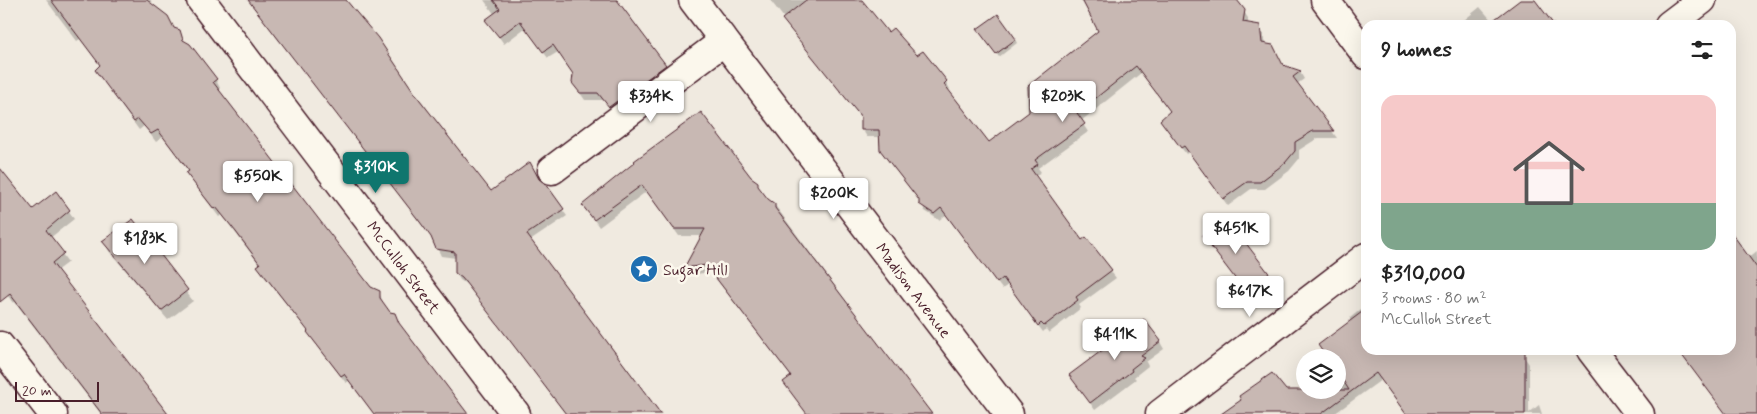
<!DOCTYPE html>
<html lang="en">
<head>
<meta charset="utf-8">
<style>
	:root { --surface:#fff; --page:#f2f2f2; --text:#222; --muted:#767676; --line:#e0e0e0; --accent:#0f766e }
	body { margin:0; font-family:Mynerve,sans-serif; background:var(--page); color:var(--text); height:100vh; display:flex; flex-direction:column; font-size:19px; white-space:nowrap }
	* { box-sizing:border-box; margin:0 }
	p { font-size:16px; color:var(--muted) }
	.icon { flex:none; width:28px; height:28px; fill:none; stroke:currentColor; stroke-width:2; stroke-linecap:round; stroke-linejoin:round }
	.map { position:relative; flex:1; overflow:hidden }
	.drawer { position:absolute; left:1361px; top:20px; width:375px; height:335px; display:flex; flex-direction:column; background:var(--surface); border-radius:15px; box-shadow:0 5px 20px #0002 }
	.drawer>* { flex:none }
	.controls { position:absolute; left:1296px; top:349px; display:grid; gap:10px }
	.controls a { display:grid; place-items:center; width:50px; height:50px; border-radius:50%; background:var(--surface); box-shadow:0 5px 20px #0002; font-size:25px }
	.scale { position:absolute; left:15px; bottom:12px; width:84px; box-sizing:border-box; padding-left:5px; border:2px solid #4a1f2b; border-top:0; font-size:14px; line-height:18px; white-space:nowrap; color:#4a1f2b; -webkit-text-stroke:4px #fbf7ec; paint-order:stroke }
	.price { position:absolute; translate:-50% -42px; padding:0 11px; border-radius:5px; background:#fff; color:#222; font-size:16px; line-height:32px; filter:drop-shadow(0 1px 2px #0008) }
	.price::after { content:''; position:absolute; left:50%; top:30px; width:15px; height:11px; margin-left:-8px; background:inherit; clip-path:polygon(0 0,100% 0,50% 100%) }
	.price.on { background:var(--accent); color:#fff }
	ul { padding:0; list-style:none }
	li { display:grid; align-content:center; gap:10px; height:265px; padding:0 20px }
	li+li { border-top:1px solid var(--line) }
	li span { display:grid; place-items:center; height:155px; border-radius:15px; color:#555 }
	li>.icon { margin-inline-start:auto }
	span .icon { width:90px; height:90px; fill:#fffc; stroke-width:1 }
	li b { font-size:21px }
	h2 { display:flex; justify-content:space-between; align-items:center; height:60px; padding:0 20px; font-size:21px }
	.map>svg:first-child { display:block }
	.shadow { fill:#0003 }
	.building { fill:#c8b8b3; stroke:#4a1f2b }
	.lines { fill:none; stroke-linecap:round; stroke-linejoin:round }
	.street-casing { stroke:#4a1f2b; stroke-width:31 }
	.secondary-casing { stroke:#4a1f2b; stroke-width:31 }
	.street { stroke:#fbf7ec; stroke-width:28 }
	.secondary { stroke:#fbf7ec; stroke-width:28 }
	.labels { text-anchor:middle; stroke-width:5; stroke-linejoin:round; paint-order:stroke }
	.street-label { font-size:16px; fill:#4a1f2b; stroke:#fbf7ec }
	.poi-label { font-size:16px; fill:#4a1f2b; stroke:#fbf7ec; text-anchor:start }
</style>
</head>
<body>
<div class="map">
<svg width="1757" height="414" viewBox="0 0 1757 414">
	<rect width="100%" height="100%" fill="#f0eae0"/>
	<filter id="ink" filterUnits="userSpaceOnUse"><feTurbulence type="fractalNoise" baseFrequency=".02" numOctaves="2"/><feDisplacementMap in="SourceGraphic" scale="10" xChannelSelector="R" yChannelSelector="G"/><feConvolveMatrix kernelMatrix="1 2 1 2 8 2 1 2 1" color-interpolation-filters="sRGB"/></filter>
	<g filter="url(#ink)">
		<g class="shadow">
			<path d="M46,0H151L152,5L174,29L179,31L185,43L189,45L216,80L220,88L217,90L371,288L379,292L384,305L389,313L394,314L401,328L467,414H374L349,381L346,383L313,340L309,332L263,275L259,267L260,265L222,215L219,217L193,182L189,172L163,137L156,142L144,126L139,130L101,78L96,70L101,66L80,39L77,41Z"/>
			<path d="M250,0H345L490,192L539,180L567,216L530,241L661,414H566L468,285L460,280L456,273V258L441,256L434,241L281,40L279,41Z"/>
			<path d="M484,0H616L670,72L614,114L604,100H585L578,90L574,75L558,52L548,58L525,28L504,44L487,20L495,15Z"/>
			<path d="M770,0H860L888,34L946,82L950,89L948,91L988,144L1031,113L1100,31L1081,0H1236L1248,18V24L1259,26L1263,33L1265,45L1283,66L1300,72L1304,79L1297,84L1337,138H1318L1299,150V159L1289,171L1265,189H1251L1228,206L1189,152L1186,154L1166,128L1161,120L1171,112L1141,73L1081,121L1088,132L1038,168L1041,172L1035,176L1081,242L1085,239L1116,278L1079,305L1081,308L1049,333L1046,329L1043,332L1008,285L1002,289L946,215L939,220L925,211L921,202L886,158L881,150V137H867L862,129V119Z"/>
			<path d="M1522,0H1534L1553,25H1465L1463,21L1480,7L1493,22Z"/>
			<path d="M981,33L1015,39L1017,43L999,57Z"/>
			<path d="M637,163L750,178L757,183L761,193L774,204L930,414H820L711,272L689,275L685,268L703,236H679L647,191L599,227L584,205Z"/>
			<path d="M0,169L32,210L56,193L69,211L74,219L50,238L68,262L56,271L166,414H101L15,302L13,303L0,285Z"/>
			<path d="M1226,218L1275,284L1252,301L1208,242Z"/>
			<path d="M133,221L193,301L168,320L109,251L104,241Z"/>
			<path d="M1757,251V326L1748,258Z"/>
			<path d="M1366,305V350H1500L1495,381L1525,358L1529,364V413L1539,405L1542,414H1406L1381,380L1334,414H1224L1292,401L1306,390H1338V358L1350,322V318Z"/>
			<path d="M1160,342L1164,349L1146,362L1148,366L1134,377L1136,379L1095,410L1071,376Z"/>
		</g>
		<g class="building">
			<path d="M51,0H147L168,16L174,28L180,30L183,40L190,44L217,79L213,82L371,287L380,291V298L390,312L395,313L399,323L468,414H374L344,374L341,376L307,332L308,331L257,266L260,264L236,232L216,207L214,209L186,173L189,171L158,130L151,134L138,119L134,122L95,70L100,65Z"/>
			<path d="M248,0H346L378,38L416,95L491,191L530,162L539,179L546,184L564,209L527,234L528,236L661,414H566L462,278L455,273V252L436,249L431,237L420,222Z"/>
			<path d="M493,0H617L666,65L609,107L598,93H580L572,83L573,74L553,45L543,52L520,21L499,37L485,20L500,9Z"/>
			<path d="M806,0H862L888,32L893,28L917,55L923,51L947,81L944,84L989,142L1029,112L1028,86L1098,31L1082,0H1237L1245,10L1243,22L1260,25L1262,43L1273,45L1283,65L1301,71L1293,77L1334,131H1313L1295,142V151L1285,163L1260,182H1247L1223,199L1184,146L1181,148L1160,120L1170,111L1136,66L1077,113L1085,124L1035,160L1038,164L1031,169L1082,240L1086,237L1112,270L1076,297L1078,300L1044,326L1041,323L1038,326L1003,278L997,283L941,208L934,214L919,204V200L880,150L879,130H861V117L782,19Z"/>
			<path d="M1520,0H1535L1554,25H1487Z"/>
			<path d="M998,14L1016,39L996,54L977,29Z"/>
			<path d="M701,112L751,177L758,182V186L768,199L775,204V208L932,414H807L783,382L791,376L706,265L684,268L705,229H674L642,185L594,220L582,205L635,162L634,161Z"/>
			<path d="M0,168L33,209L56,191L70,210L46,230L64,253L52,263L168,414H102L10,294L0,302Z"/>
			<path d="M1226,217L1271,276L1247,294L1202,235Z"/>
			<path d="M133,219L188,290L161,311L102,241Z"/>
			<path d="M1731,232L1757,268V414H1726L1678,350H1731Z"/>
			<path d="M1366,309V350H1525V414H1406L1376,373L1321,414H1221L1241,400L1239,396L1272,373L1286,390H1349L1338,373V358H1327L1318,345Z"/>
			<path d="M1144,319L1161,341L1141,356L1145,358L1131,369L1132,371L1090,403L1069,375Z"/>
		</g>
		<g class="lines">
			<defs>
				<g id="street">
					<path d="M693,0L1009,414"/>
					<path d="M1325,0L1366,55"/>
					<path d="M552,170L724,41"/>
				</g>
				<g id="secondary">
					<path d="M201,0L516,414"/>
					<path d="M1669,25L1702,0"/>
					<path d="M0,346L53,414"/>
					<path d="M1591,350L1640,414"/>
					<path d="M1160,414L1366,257"/>
				</g>
			</defs>
			<use href="#street" class="street-casing"/>
			<use href="#secondary" class="secondary-casing"/>
			<use href="#street" class="street"/>
			<use href="#secondary" class="secondary"/>
		</g>
	</g>
	<defs>
		<symbol id="sight-disc" viewBox="-11 -11 22 22"><circle r="9.5" fill="#1f6fb2" stroke="#fbf7ec"/><path d="M0-6L1.8-2.2L6-1.7L2.9 1.2L3.7 5.4L0 3.3L-3.7 5.4L-2.9 1.2L-6-1.7L-1.8-2.2Z" fill="#fff"/></symbol>
	</defs>
	<g fill-rule="evenodd">
		<use href="#sight-disc" x="628" y="253" width="32" height="32"/>
	</g>
	<g class="labels">
		<g class="street-label">
			<text transform="translate(404 267) rotate(53)" y="6">McCulloh Street</text>
			<text transform="translate(914 290) rotate(53)" y="6">Madison Avenue</text>
		</g>
		<g class="poi-label">
			<text x="663" y="275">Sugar Hill</text>
		</g>
	</g>
</svg>
<div class="controls">
<a><svg class="icon" aria-label="layers" viewBox="0 0 24 24"><path d="M12 4l9 5-9 5-9-5zM3 14l9 5 9-5"/></svg></a>
</div>
<div class="scale">20 m</div>
<b class="price" style="left:651px;top:123px">$334K</b>
<b class="price" style="left:1063px;top:123px">$203K</b>
<b class="price on" style="left:376px;top:194px">$310K</b>
<b class="price" style="left:258px;top:203px">$550K</b>
<b class="price" style="left:834px;top:220px">$200K</b>
<b class="price" style="left:1236px;top:255px">$451K</b>
<b class="price" style="left:145px;top:265px">$183K</b>
<b class="price" style="left:1250px;top:318px">$617K</b>
<b class="price" style="left:1115px;top:361px">$411K</b>
<section class="drawer">
<h2>9 homes<svg class="icon" aria-label="filters" viewBox="0 0 24 24"><path d="M4 7h16M4 17h16"/><circle cx="9" cy="7" r="2"/><circle cx="15" cy="17" r="2"/></svg></h2>
<ul>
<li><span style="background:linear-gradient(#f6c9c9 70%,#7fa58c 0)"><svg class="icon" aria-label="home" viewBox="0 0 24 24"><path d="M3 11l9-7 9 7M6 9v11h12V9"/></svg></span><div><b>$310,000</b><p>3 rooms · 80 m²</p><p>McCulloh Street</p></div></li>
</ul>
</section>
</div>
</body>
</html>
